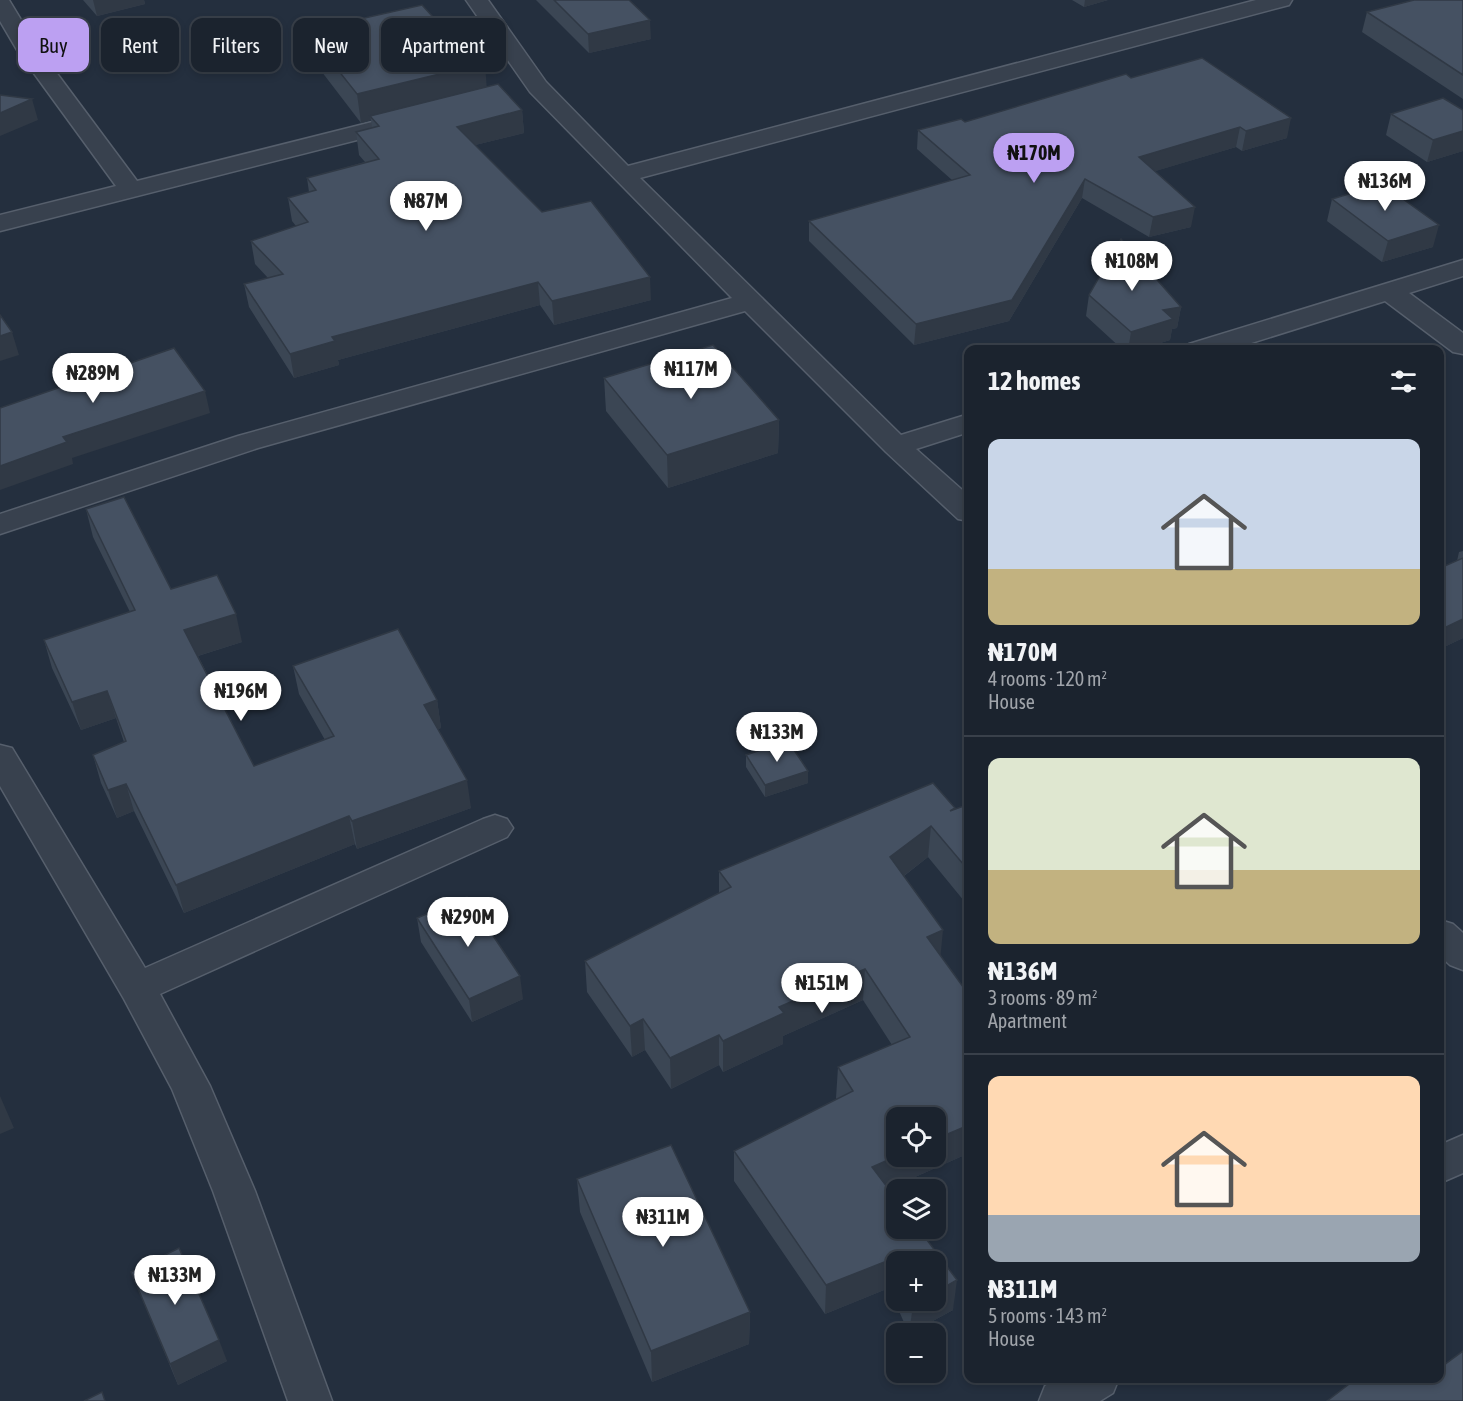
<!DOCTYPE html>
<html lang="en">
<head>
<meta charset="utf-8">
<style>
	:root { --surface:#1b232e; --page:#242b36; --text:#f1f3f6; --muted:#a0a4aa; --line:#39404a; --accent:#bca0f2 }
	body { margin:0; font-family:"Asap Condensed",sans-serif; background:var(--page); color:var(--text); height:100vh; display:flex; flex-direction:column; font-size:22px; white-space:nowrap }
	* { box-sizing:border-box; margin:0 }
	p { font-size:20px; color:var(--muted) }
	.icon { flex:none; width:33px; height:33px; fill:none; stroke:currentColor; stroke-width:2; stroke-linecap:round; stroke-linejoin:round }
	.map { position:relative; flex:1; overflow:hidden }
	.side { position:absolute; left:964px; top:345px; width:480px; height:1038px; display:flex; flex-direction:column; background:var(--surface); border-radius:12px; box-shadow:0 3px 9px #0003,0 0 0 2px var(--line) }
	.side>* { flex:none }
	.guide { position:absolute; left:18px; top:18px; width:570px; height:54px; display:flex; gap:12px }
	.buttons { position:absolute; left:886px; top:1107px; display:grid; gap:12px }
	.buttons a { display:grid; place-items:center; width:60px; height:60px; border-radius:12px; background:var(--surface); box-shadow:0 3px 9px #0003,0 0 0 2px var(--line); font-size:30px }
	.price { position:absolute; translate:-50% -51px; padding:0 14px; border-radius:21px; background:#fff; color:#222; font-size:20px; line-height:39px; filter:drop-shadow(0 2px 3px #0008) }
	.price::after { content:''; position:absolute; left:50%; top:36px; width:18px; height:14px; margin-left:-9px; background:inherit; clip-path:polygon(0 0,100% 0,50% 100%) }
	.price.on { background:var(--accent); color:#111 }
	ul { padding:0; list-style:none }
	li { display:grid; align-content:center; gap:12px; height:318px; padding:0 24px }
	li+li { border-top:2px solid var(--line) }
	li span { display:grid; place-items:center; height:186px; border-radius:12px; color:#555 }
	li>.icon { margin-inline-start:auto }
	span .icon { width:108px; height:108px; fill:#fffc; stroke-width:1 }
	li b { font-size:26px }
	h2 { display:flex; justify-content:space-between; align-items:center; height:72px; padding:0 24px; font-size:26px }
	.chip { padding:0 21px; border-radius:12px; background:var(--surface); box-shadow:0 3px 9px #0003,0 0 0 2px var(--line); font-size:21px; line-height:54px }
	.chip.on { background:var(--accent); color:#111 }
	.map>svg:first-child { display:block }
	.lines { fill:none; stroke-linecap:round; stroke-linejoin:round }
	.street-casing { stroke:#565f6c; stroke-width:3 }
	.street { fill:#38414e; fill-rule:evenodd }
	.wall { fill:#3b4654; fill-rule:evenodd }
	.shaded-wall { fill:#303945 }
	.building { fill:#455162; stroke:#303945; stroke-width:1.5 }
</style>
</head>
<body>
<div class="map">
<svg width="1463" height="1401" viewBox="0 0 1463 1401">
	<rect width="100%" height="100%" fill="#242f3e"/>
	<g class="lines">
		<defs>
			<g id="street">
				<path d="M0,0H9L38,48L137,181L400,115L408,117L412,122L408,127L0,231V215L116,186L17,50L0,21Z"/>
				<path d="M466,0H488L546,82L628,166L1256,0H1292L1289,5L640,178L901,435L969,414V432L916,449L969,496V521L958,519L886,452L745,311L258,448L0,534V514L238,436L732,298L530,92Z"/>
				<path d="M1463,260V276L1409,293L1463,333V354L1453,352L1385,301L1229,350H1186L1189,344Z"/>
				<path d="M0,745L12,748L145,968L483,819L495,815L507,819L513,828L507,837L160,994L210,1086L255,1191L332,1401H288L213,1191L172,1089L124,999L0,786Z"/>
				<path d="M1440,920L1453,924L1463,933V970L1450,965L1440,956Z"/>
				<path d="M1463,1135V1173L1440,1183V1145Z"/>
				<path d="M1057,1378H1119L1113,1393L1100,1401H1039L1045,1386Z"/>
			</g>
		</defs>
		<use href="#street" class="street-casing"/>
		<use href="#street" class="street"/>
	</g>
	<g class="wall">
		<path d="M83,0H144L145,4L97,16Z"/>
		<path d="M536,0H629L651,39L589,53Z"/>
		<path d="M1072,0H1108L1084,7Z"/>
		<path d="M1463,0V99L1362,32L1367,12Z"/>
		<path d="M307,31L487,87L522,110L524,133L475,145L542,212L651,300L554,325L540,305L338,360L339,365L294,378L249,307L244,284L268,278L255,264L251,241L296,226L292,221L288,198L309,192L307,178L365,162L359,155L356,132L372,128L371,120L361,123L312,59Z"/>
		<path d="M1131,78L1287,138L1242,151L1236,147L1155,171L1191,227L1149,237L1082,198L1009,321L914,345L809,241V221L952,180L917,149L918,130L965,122Z"/>
		<path d="M1463,110V151L1427,162L1386,135L1391,114Z"/>
		<path d="M1332,199L1433,247L1382,262L1327,221Z"/>
		<path d="M1089,295L1181,307L1177,328L1172,329L1170,340L1138,350H1123L1086,316Z"/>
		<path d="M604,378L779,420L778,453L668,488L606,411Z"/>
		<path d="M86,509L171,589L242,642L198,656L254,766L325,740L299,694L293,666L437,700L441,728L438,729L471,808L357,849L355,844L184,913L134,811L117,818L101,783L93,755L124,742L116,718L81,730L52,668L44,640L130,612L93,537Z"/>
		<path d="M1463,551V638L1440,649V569L1457,561L1459,552Z"/>
		<path d="M746,755L808,783L765,797L746,767Z"/>
		<path d="M969,804V907L928,857L904,876L940,955L969,995V1156L967,1154L888,1189L953,1310L909,1334L889,1288L825,1314L734,1181V1151L837,1100L836,1098L838,1067L892,1045L863,1000L783,1036V1044L723,1072L719,1065L671,1089L645,1050L632,1057L587,992L585,961L719,893V871L955,810ZM897,1262L936,1300H897Z"/>
		<path d="M417,918L523,999L472,1022L421,942Z"/>
		<path d="M577,1179L750,1312L749,1344L652,1382L580,1212Z"/>
		<path d="M131,1272L227,1361L178,1385Z"/>
	</g>
	<g class="shaded-wall">
		<path d="M93,0H144L145,4L97,16Z"/>
		<path d="M1085,0H1108L1084,7Z"/>
		<path d="M650,20L651,39L589,53L588,34Z"/>
		<path d="M485,63L487,91L370,116L371,120L361,123L357,94Z"/>
		<path d="M32,99L38,120L0,136V113Z"/>
		<path d="M522,110L524,133L459,149L457,127Z"/>
		<path d="M1291,118L1287,138L1242,151L1246,131Z"/>
		<path d="M1240,127L1236,147L1136,177L1139,157Z"/>
		<path d="M1463,131V151L1427,162L1433,140Z"/>
		<path d="M1085,179L1082,198L1009,321L914,345L916,324Z"/>
		<path d="M1195,207L1191,227L1149,237L1153,217Z"/>
		<path d="M1439,225L1433,247L1382,262L1388,241Z"/>
		<path d="M650,277L651,300L554,325L552,301Z"/>
		<path d="M538,282L540,305L338,360L339,365L294,378L290,354L332,337Z"/>
		<path d="M1181,307L1177,328L1172,329L1170,340L1138,350H1128L1131,332L1163,310Z"/>
		<path d="M12,332L19,355L0,361V336Z"/>
		<path d="M205,391L210,413L72,458L73,464L0,490V466L63,437Z"/>
		<path d="M779,420L778,453L668,488L667,455Z"/>
		<path d="M236,614L242,642L191,658L184,630Z"/>
		<path d="M1463,619V638L1440,649V630Z"/>
		<path d="M107,691L116,718L81,730L72,702Z"/>
		<path d="M437,700L441,728L428,733L424,705Z"/>
		<path d="M808,771V783L765,797V785Z"/>
		<path d="M467,780L471,808L357,849L352,821Z"/>
		<path d="M126,784L134,811L117,818L108,790Z"/>
		<path d="M349,816L355,844L184,913L176,885Z"/>
		<path d="M931,826L928,857L888,888L890,857Z"/>
		<path d="M943,930L940,961L927,937Z"/>
		<path d="M865,969L863,1000L783,1036V1044L723,1072V1041L779,1007Z"/>
		<path d="M520,976L523,999L472,1022L469,999Z"/>
		<path d="M643,1019L645,1050L632,1057L630,1026Z"/>
		<path d="M719,1035V1065L671,1089L670,1058Z"/>
		<path d="M0,1096L14,1128L0,1134Z"/>
		<path d="M969,1125V1141L967,1154L870,1197L872,1167L897,1156H936V1139Z"/>
		<path d="M892,1259L889,1288L825,1314L826,1285Z"/>
		<path d="M957,1280L953,1310L909,1334L913,1305L921,1300H936V1292Z"/>
		<path d="M750,1312L749,1344L652,1382L651,1351Z"/>
		<path d="M219,1340L227,1361L178,1385L170,1364Z"/>
	</g>
	<g class="building">
		<path d="M554,0H629L650,20L588,34Z"/>
		<path d="M1414,0H1463V75L1367,12Z"/>
		<path d="M422,5L453,39L466,42L485,63L357,94L307,31Z"/>
		<path d="M1202,58L1291,118L1246,131L1240,127L1139,157L1195,207L1153,217L1085,179L1012,300L916,324L809,221L970,175L918,130L961,119L965,122L1126,74L1131,78Z"/>
		<path d="M498,84L522,110L457,127L542,212L591,201L650,277L552,301L538,282L332,337L335,341L290,354L244,284L283,274L251,241L308,222L288,198L316,190L307,178L379,159L356,132L379,126L370,116Z"/>
		<path d="M0,95L32,99L0,113Z"/>
		<path d="M1443,98L1463,110V131L1433,140L1391,114Z"/>
		<path d="M1382,184L1439,225L1388,241L1332,199Z"/>
		<path d="M1121,239L1181,307L1163,310L1173,319L1131,332L1089,295Z"/>
		<path d="M0,315L12,332L0,336Z"/>
		<path d="M713,345L779,420L667,455L604,378Z"/>
		<path d="M174,348L205,391L63,437L67,442L0,466V408Z"/>
		<path d="M124,497L171,589L217,575L236,614L184,630L254,766L334,736L293,666L398,629L437,700L424,705L467,780L352,821L349,816L176,885L126,784L108,790L93,755L126,741L107,691L72,702L44,640L135,610L86,509Z"/>
		<path d="M1463,558V619L1440,630V568Z"/>
		<path d="M788,741L808,771L765,785L746,755Z"/>
		<path d="M933,783L955,808L950,811L969,804V871L931,826L890,857L943,930L927,937L969,995V1125L936,1139V1118H897V1156L872,1167L897,1200V1228H918L957,1280L936,1292V1262H897V1270L892,1259L826,1285L734,1151L853,1091L838,1067L910,1037L865,969L779,1007L784,1013L723,1041L719,1035L670,1058L643,1019L630,1026L585,961L731,887L719,871Z"/>
		<path d="M467,897L520,976L469,999L417,918Z"/>
		<path d="M671,1145L750,1312L651,1351L577,1179Z"/>
		<path d="M179,1248L219,1340L170,1364L131,1272Z"/>
		<path d="M911,1300H921L913,1305Z"/>
		<path d="M1463,1351V1401H1327L1357,1378H1440V1368Z"/>
		<path d="M102,1392L105,1401H84Z"/>
	</g>
</svg>
<div class="buttons">
<a><svg class="icon" aria-label="locate" viewBox="0 0 24 24"><circle cx="12" cy="12" r="6"/><path d="M12 2v4M12 18v4M2 12h4M18 12h4"/></svg></a>
<a><svg class="icon" aria-label="layers" viewBox="0 0 24 24"><path d="M12 4l9 5-9 5-9-5zM3 14l9 5 9-5"/></svg></a>
<a>+</a>
<a>−</a>
</div>
<b class="price on" style="left:1034px;top:184px">₦170M</b>
<b class="price" style="left:1385px;top:212px">₦136M</b>
<b class="price" style="left:426px;top:232px">₦87M</b>
<b class="price" style="left:1132px;top:292px">₦108M</b>
<b class="price" style="left:691px;top:400px">₦117M</b>
<b class="price" style="left:93px;top:404px">₦289M</b>
<b class="price" style="left:241px;top:722px">₦196M</b>
<b class="price" style="left:777px;top:763px">₦133M</b>
<b class="price" style="left:468px;top:948px">₦290M</b>
<b class="price" style="left:822px;top:1014px">₦151M</b>
<b class="price" style="left:663px;top:1248px">₦311M</b>
<b class="price" style="left:175px;top:1306px">₦133M</b>
<div class="guide">
<a class="chip on">Buy</a>
<a class="chip">Rent</a>
<a class="chip">Filters</a>
<a class="chip">New</a>
<a class="chip">Apartment</a>
</div>
<section class="side">
<h2>12 homes<svg class="icon" aria-label="filters" viewBox="0 0 24 24"><path d="M4 7h16M4 17h16"/><circle cx="9" cy="7" r="2"/><circle cx="15" cy="17" r="2"/></svg></h2>
<ul>
<li><span style="background:linear-gradient(#c9d6e8 70%,#c2b280 0)"><svg class="icon" aria-label="home" viewBox="0 0 24 24"><path d="M3 11l9-7 9 7M6 9v11h12V9"/></svg></span><div><b>₦170M</b><p>4 rooms · 120 m²</p><p>House</p></div></li>
<li><span style="background:linear-gradient(#dfe7d0 60%,#c2b280 0)"><svg class="icon" aria-label="home" viewBox="0 0 24 24"><path d="M3 11l9-7 9 7M6 9v11h12V9"/></svg></span><div><b>₦136M</b><p>3 rooms · 89 m²</p><p>Apartment</p></div></li>
<li><span style="background:linear-gradient(#ffd9b3 75%,#9aa5b1 0)"><svg class="icon" aria-label="home" viewBox="0 0 24 24"><path d="M3 11l9-7 9 7M6 9v11h12V9"/></svg></span><div><b>₦311M</b><p>5 rooms · 143 m²</p><p>House</p></div></li>
</ul>
</section>
</div>
</body>
</html>
